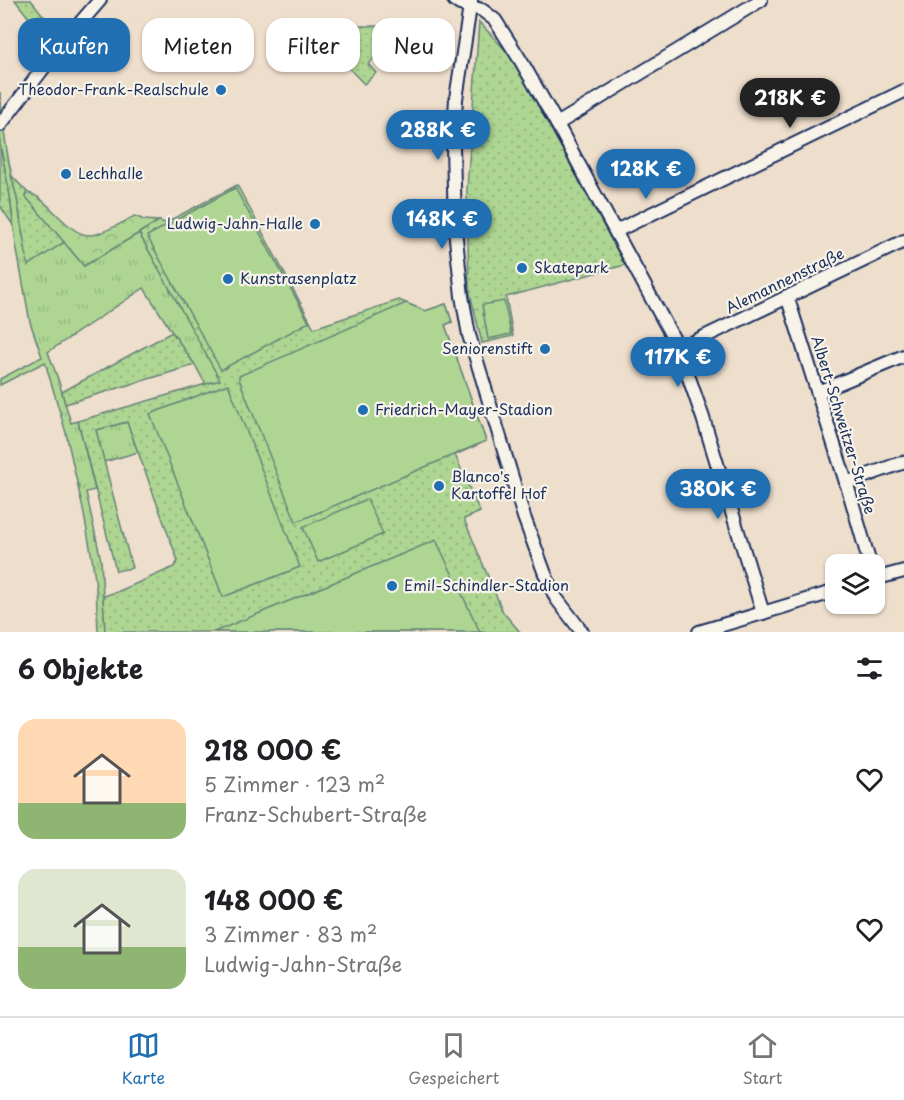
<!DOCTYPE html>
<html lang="de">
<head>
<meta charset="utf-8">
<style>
	:root { --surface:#fff; --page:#f6f6f6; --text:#202124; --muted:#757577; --line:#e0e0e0; --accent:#1f6fb2 }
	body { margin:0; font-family:"Playpen Sans",sans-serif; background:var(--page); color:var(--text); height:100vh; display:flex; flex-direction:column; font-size:22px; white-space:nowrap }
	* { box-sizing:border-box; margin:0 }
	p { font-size:20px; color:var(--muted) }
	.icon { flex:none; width:33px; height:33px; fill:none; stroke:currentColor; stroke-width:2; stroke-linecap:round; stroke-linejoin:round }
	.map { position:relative; height:632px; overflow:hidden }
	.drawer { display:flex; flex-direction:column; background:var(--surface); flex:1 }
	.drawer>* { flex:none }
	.top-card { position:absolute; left:18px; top:18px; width:600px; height:54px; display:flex; gap:12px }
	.fabs { position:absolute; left:825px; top:554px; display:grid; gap:12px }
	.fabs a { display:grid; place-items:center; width:60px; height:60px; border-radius:12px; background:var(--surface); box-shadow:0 2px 4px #0004; font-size:30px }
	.price { position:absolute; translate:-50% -51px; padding:0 14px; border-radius:21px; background:var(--accent); color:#fff; font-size:20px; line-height:39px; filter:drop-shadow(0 2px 3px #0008) }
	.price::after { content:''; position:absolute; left:50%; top:36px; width:18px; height:14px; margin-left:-9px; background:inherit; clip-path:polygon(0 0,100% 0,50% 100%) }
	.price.current { background:#222; color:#fff }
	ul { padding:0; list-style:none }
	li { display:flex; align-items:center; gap:18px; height:150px; padding:0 18px }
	li span { display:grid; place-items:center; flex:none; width:168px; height:120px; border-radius:18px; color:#555 }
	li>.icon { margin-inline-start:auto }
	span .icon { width:72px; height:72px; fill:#fffc; stroke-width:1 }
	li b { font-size:26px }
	h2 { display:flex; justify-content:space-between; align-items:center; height:72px; padding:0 18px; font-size:26px }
	.chip { padding:0 21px; border-radius:18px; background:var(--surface); box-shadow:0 2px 4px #0004; font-size:21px; line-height:54px }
	.chip.current { background:var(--accent); color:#fff }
	.dock { display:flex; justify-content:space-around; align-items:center; height:84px; border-top:2px solid var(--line); background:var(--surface); font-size:16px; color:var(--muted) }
	.dock a { display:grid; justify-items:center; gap:3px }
	.dock .current { color:var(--accent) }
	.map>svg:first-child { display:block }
	.grass { fill:url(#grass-tufts); stroke:#648278; stroke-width:1.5 }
	.forest { fill:url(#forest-crowns); stroke:#648278; stroke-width:1.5 }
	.park { fill:url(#park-dots); stroke:#648278; stroke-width:1.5 }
	.pitch { fill:#aed692; stroke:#648278; stroke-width:1.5 }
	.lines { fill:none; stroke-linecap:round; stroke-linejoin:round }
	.street-casing { stroke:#1b2f5e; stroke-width:16 }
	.street { stroke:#f7f3e8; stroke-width:12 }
	.poi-dot { fill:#1f6fb2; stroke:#f7f3e8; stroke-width:2 }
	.labels { text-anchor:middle; stroke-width:4.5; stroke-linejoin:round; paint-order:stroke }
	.poi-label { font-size:15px; fill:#1b2f5e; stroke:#f7f3e8; text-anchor:start }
	.street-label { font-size:15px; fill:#1b2f5e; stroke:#f7f3e8 }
</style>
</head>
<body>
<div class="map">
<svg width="904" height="632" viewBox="0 0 904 632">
	<defs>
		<pattern id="grass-tufts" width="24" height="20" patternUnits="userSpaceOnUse" patternTransform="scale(1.5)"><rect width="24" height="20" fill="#aed692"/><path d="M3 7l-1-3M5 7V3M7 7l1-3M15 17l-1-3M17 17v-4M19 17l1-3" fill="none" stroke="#95b880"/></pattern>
		<pattern id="forest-crowns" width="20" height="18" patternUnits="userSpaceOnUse" patternTransform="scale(1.5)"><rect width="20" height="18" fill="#aed692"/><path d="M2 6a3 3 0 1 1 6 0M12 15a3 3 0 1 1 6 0" fill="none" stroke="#95b880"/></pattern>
		<pattern id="park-dots" width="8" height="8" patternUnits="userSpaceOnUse" patternTransform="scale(1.5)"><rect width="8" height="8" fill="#aed692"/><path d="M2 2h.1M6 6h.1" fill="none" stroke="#95b880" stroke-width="1.8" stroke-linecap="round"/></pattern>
	</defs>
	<rect width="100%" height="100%" fill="#eedecc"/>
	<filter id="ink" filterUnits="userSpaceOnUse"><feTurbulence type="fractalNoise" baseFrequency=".0167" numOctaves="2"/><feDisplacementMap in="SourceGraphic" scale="12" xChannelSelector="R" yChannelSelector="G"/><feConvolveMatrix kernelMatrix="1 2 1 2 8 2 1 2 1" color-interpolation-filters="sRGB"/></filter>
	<g filter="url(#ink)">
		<g class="grass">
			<path d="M0,92L1,113L9,163L17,198L28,265L64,242L84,266L139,233L221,380L206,385L195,365L172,332L144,288L48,352L58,379L71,423L78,421L95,490L86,492L101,560L105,632H98L96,587L92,558L83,509L66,433L45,362L0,385V379L42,357L30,322L16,245L10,196L0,145Z"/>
			<path d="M127,422L138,452L104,462L96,430Z"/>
		</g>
		<path class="forest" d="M27,192C30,194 33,194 36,196C53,206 71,237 92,235C105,233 123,222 135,216L144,220L159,221L84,266L25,196Z"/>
		<g class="park">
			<path d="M15,0H31L60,37L52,48Z"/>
			<path d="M479,22L511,56L625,265L506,297L513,336L482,343L469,289L467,189Z"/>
			<path d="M330,26H378L393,40L368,64L376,73L364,84L319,37Z"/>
			<path d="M0,145L10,196L13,225L0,206Z"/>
			<path d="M11,175L27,192L25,196L64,242L28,266L17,198Z"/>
			<path d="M237,185L314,328L399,300L425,311L446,304L452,322L445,325L486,441L455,455L480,512L464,519L503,612L520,632H105L103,596L117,592L174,567L178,561L127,422L96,430L132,568L116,571L78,421L220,380L139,233L159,221L165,223Z"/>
			<path d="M172,332L195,365L65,404L62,392Z"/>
		</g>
		<g class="pitch">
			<path d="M235,188L309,322L221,370L147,236Z"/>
			<path d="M504,301L511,334L488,339L482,305Z"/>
			<path d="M406,303L425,311L446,304L452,322L445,325L486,441L296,522L239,379V376Z"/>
			<path d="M228,384L300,567L223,597L150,414Z"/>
			<path d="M367,499L383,534L318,562L303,527Z"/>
			<path d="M436,540L480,632H214Z"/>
		</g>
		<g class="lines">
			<defs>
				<g id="street">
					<path d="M454,0L460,4L482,10L495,20L521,61L557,124L679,349L703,418L763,613"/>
					<path d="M471,0L456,99L453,146L455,229L462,296L469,335L524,517L545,574L556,598L582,632"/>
					<path d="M557,124L761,0"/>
					<path d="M0,125L61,45L100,0"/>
					<path d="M616,231L904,91"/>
					<path d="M787,296L850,495L870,564"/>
					<path d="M679,349L904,241"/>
					<path d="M818,392L904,356"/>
					<path d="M846,483L904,462"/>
					<path d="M874,579L904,571"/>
					<path d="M699,632L836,591"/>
				</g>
			</defs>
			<use href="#street" class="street-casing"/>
			<use href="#street" class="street"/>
		</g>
	</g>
	<g class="poi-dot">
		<circle cx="221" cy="90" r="6"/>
		<circle cx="66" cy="174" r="6"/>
		<circle cx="315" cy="224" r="6"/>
		<circle cx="522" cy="268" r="6"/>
		<circle cx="228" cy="279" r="6"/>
		<circle cx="545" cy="349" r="6"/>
		<circle cx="363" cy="410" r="6"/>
		<circle cx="439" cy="486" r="6"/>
		<circle cx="392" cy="586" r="6"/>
	</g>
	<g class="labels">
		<g class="poi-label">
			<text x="209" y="95" text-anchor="end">Theodor-Frank-Realschule</text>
			<text x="78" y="179">Lechhalle</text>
			<text x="303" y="229" text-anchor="end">Ludwig-Jahn-Halle</text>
			<text x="534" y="273">Skatepark</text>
			<text x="240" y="284">Kunstrasenplatz</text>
			<text x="533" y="354" text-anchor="end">Seniorenstift</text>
			<text x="375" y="415">Friedrich-Mayer-Stadion</text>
			<text x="451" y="482">Blanco's<tspan x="451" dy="17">Kartoffel Hof</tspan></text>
			<text x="404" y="591">Emil-Schindler-Stadion</text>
		</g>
		<g class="street-label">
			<text transform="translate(785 281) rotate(-26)" y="5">Alemannenstraße</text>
			<text transform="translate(843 425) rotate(73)" y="5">Albert-Schweitzer-Straße</text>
		</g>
	</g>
</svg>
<div class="fabs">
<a><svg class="icon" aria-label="layers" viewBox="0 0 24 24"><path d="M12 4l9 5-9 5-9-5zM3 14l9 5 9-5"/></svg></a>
</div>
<b class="price current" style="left:790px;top:129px">218K €</b>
<b class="price" style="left:438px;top:161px">288K €</b>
<b class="price" style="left:646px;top:200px">128K €</b>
<b class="price" style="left:442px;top:250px">148K €</b>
<b class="price" style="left:678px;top:388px">117K €</b>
<b class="price" style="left:718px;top:520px">380K €</b>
<div class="top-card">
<a class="chip current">Kaufen</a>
<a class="chip">Mieten</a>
<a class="chip">Filter</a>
<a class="chip">Neu</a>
</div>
</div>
<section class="drawer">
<h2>6 Objekte<svg class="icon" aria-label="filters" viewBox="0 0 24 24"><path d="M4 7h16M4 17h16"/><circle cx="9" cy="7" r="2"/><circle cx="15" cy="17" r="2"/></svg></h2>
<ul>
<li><span style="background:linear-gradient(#ffd9b3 70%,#8fb573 0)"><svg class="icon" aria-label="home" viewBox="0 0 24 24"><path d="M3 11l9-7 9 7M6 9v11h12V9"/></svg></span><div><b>218 000 €</b><p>5 Zimmer · 123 m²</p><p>Franz-Schubert-Straße</p></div><svg class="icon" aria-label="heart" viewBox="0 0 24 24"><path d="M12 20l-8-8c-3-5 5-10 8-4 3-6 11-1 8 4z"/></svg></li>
<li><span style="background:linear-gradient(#dfe7d0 65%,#8fb573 0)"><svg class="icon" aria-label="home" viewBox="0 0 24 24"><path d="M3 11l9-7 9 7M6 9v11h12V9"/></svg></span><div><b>148 000 €</b><p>3 Zimmer · 83 m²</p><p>Ludwig-Jahn-Straße</p></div><svg class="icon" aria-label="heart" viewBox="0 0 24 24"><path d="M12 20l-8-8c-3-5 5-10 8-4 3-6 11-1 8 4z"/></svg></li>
</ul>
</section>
<nav class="dock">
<a class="current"><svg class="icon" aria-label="map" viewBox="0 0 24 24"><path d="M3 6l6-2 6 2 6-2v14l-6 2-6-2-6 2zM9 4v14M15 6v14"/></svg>Karte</a>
<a><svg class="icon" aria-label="saved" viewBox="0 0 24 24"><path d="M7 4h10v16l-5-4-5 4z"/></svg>Gespeichert</a>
<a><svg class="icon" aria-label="home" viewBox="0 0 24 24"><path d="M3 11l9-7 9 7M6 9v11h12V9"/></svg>Start</a>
</nav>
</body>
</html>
